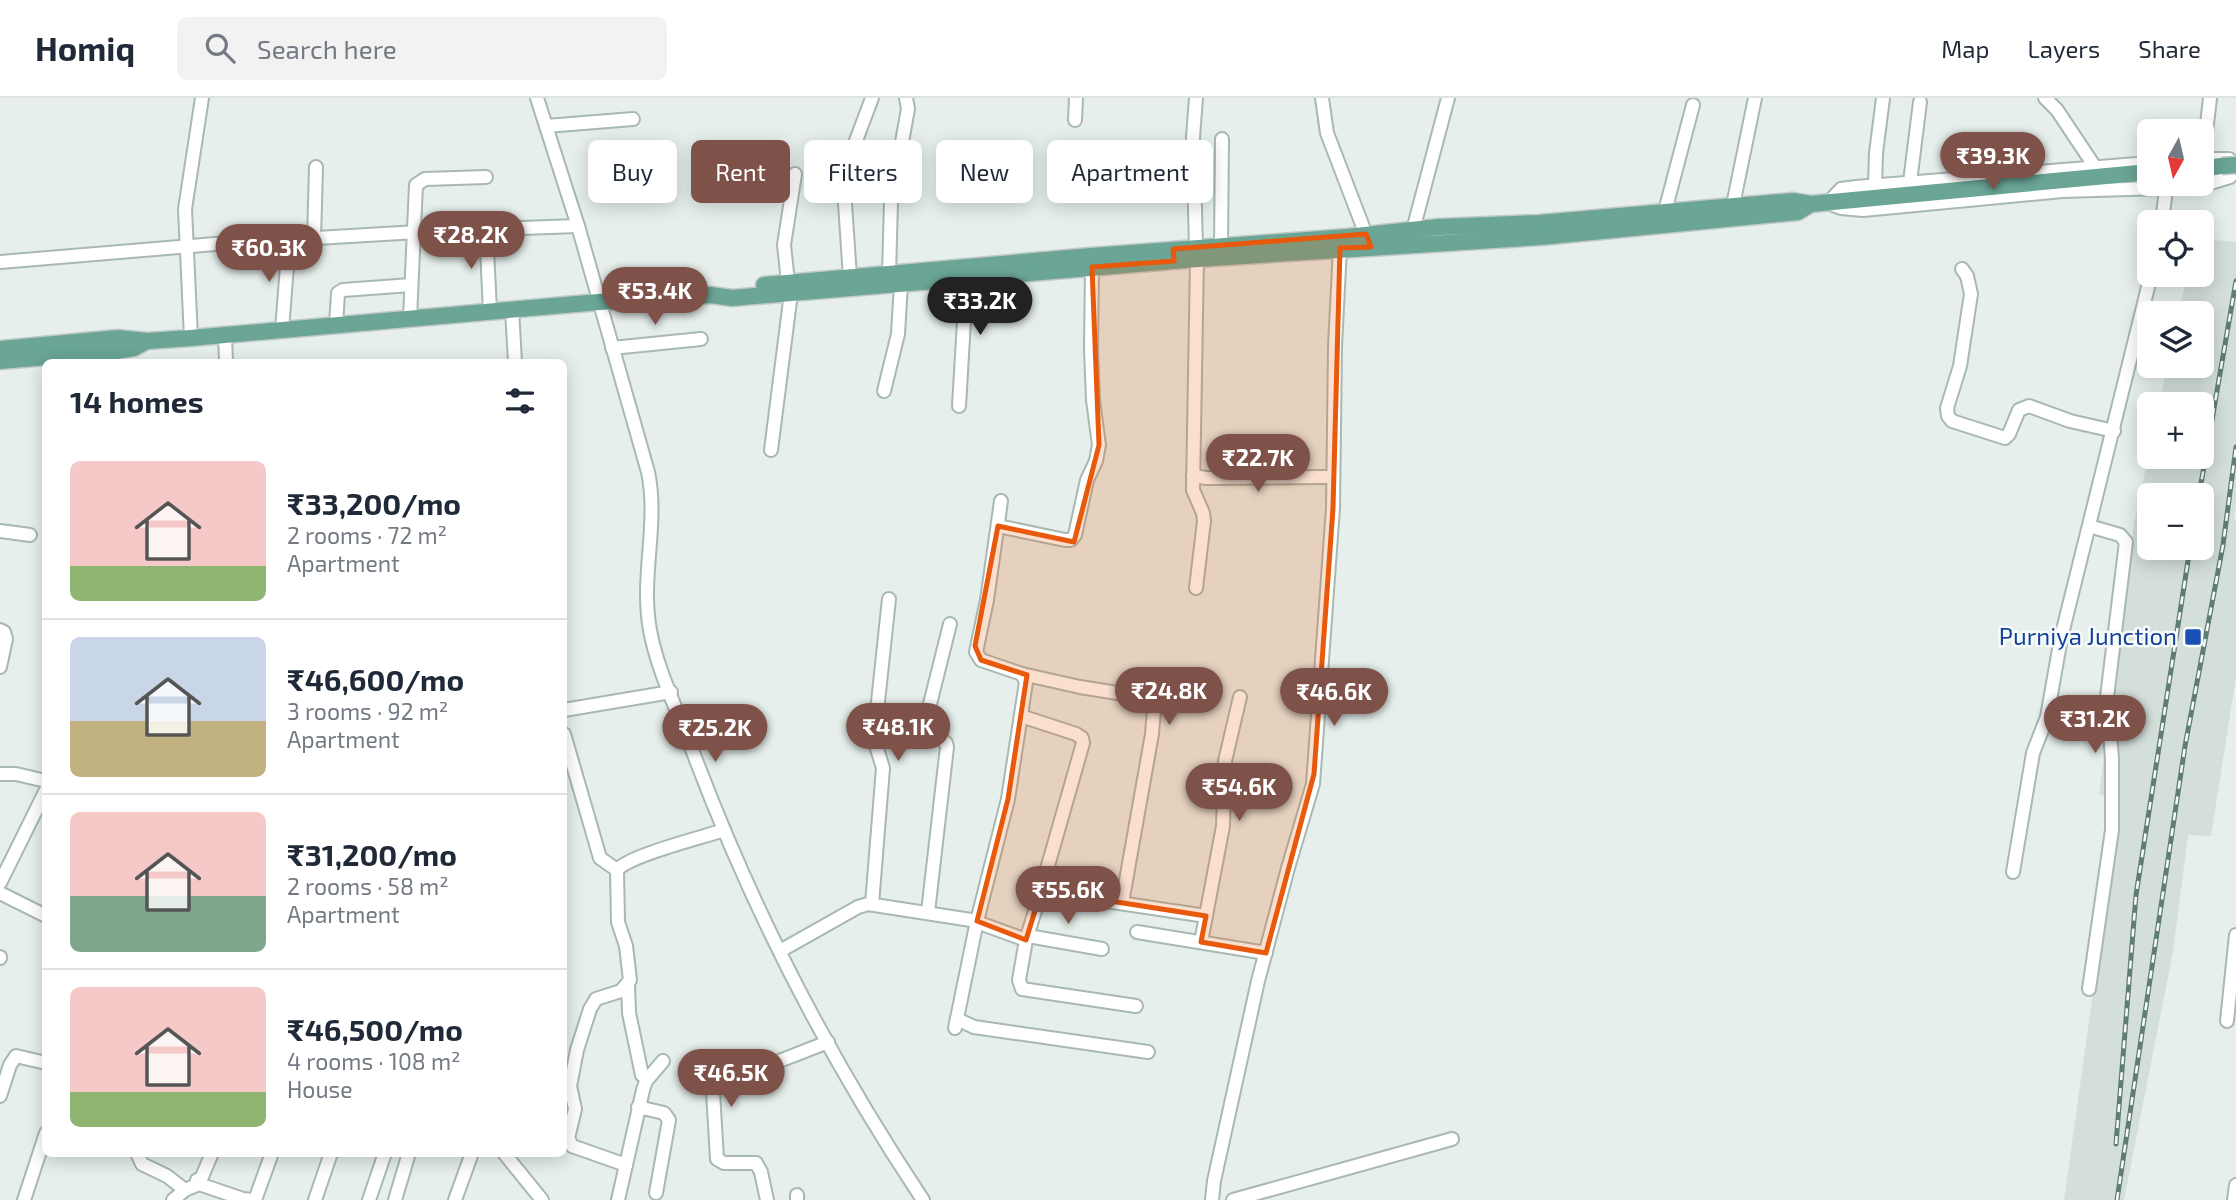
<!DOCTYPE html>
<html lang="en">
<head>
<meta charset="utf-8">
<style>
	:root { --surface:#fff; --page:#f2f2f3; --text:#1f2937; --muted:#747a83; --line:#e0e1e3; --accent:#7f5249 }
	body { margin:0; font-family:"Exo 2",sans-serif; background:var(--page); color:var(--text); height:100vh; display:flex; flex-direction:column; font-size:26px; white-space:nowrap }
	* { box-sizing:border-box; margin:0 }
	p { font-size:23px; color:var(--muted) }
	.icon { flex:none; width:38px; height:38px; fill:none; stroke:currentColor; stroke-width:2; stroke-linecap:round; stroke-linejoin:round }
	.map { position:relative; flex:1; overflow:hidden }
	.sheet { position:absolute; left:42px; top:261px; width:525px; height:798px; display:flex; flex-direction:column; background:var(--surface); border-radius:10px; box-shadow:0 4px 18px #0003 }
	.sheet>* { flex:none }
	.hud { position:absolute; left:588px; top:42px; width:665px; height:63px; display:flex; gap:14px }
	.needle { width:46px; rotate:188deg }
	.tools { position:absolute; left:2137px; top:21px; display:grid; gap:14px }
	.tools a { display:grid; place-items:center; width:77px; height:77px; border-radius:10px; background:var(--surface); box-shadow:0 4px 18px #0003; font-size:35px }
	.price { position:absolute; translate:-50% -60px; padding:0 16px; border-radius:24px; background:var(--accent); color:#fff; font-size:23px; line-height:46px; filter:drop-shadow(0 2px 4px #0008) }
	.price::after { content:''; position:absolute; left:50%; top:42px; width:21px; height:16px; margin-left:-10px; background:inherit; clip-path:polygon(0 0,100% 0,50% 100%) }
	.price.on { background:#222; color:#fff }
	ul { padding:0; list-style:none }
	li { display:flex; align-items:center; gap:21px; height:175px; padding:0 28px }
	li+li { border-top:2px solid var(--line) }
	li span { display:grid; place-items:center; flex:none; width:196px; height:140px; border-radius:10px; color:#555 }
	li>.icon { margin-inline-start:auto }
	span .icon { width:84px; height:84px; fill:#fffc; stroke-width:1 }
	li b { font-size:30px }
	h2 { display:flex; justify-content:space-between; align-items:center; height:84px; padding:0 28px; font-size:30px }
	.chip { padding:0 24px; border-radius:10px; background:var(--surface); box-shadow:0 4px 18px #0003; font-size:24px; line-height:63px }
	.chip.on { background:var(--accent); color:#fff }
	header { display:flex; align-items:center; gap:42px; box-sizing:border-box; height:98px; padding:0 35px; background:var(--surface); border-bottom:2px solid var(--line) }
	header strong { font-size:33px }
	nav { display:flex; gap:38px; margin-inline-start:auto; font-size:24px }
	.search { width:490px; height:63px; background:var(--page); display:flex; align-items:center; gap:18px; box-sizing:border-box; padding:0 24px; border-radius:10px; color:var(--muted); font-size:26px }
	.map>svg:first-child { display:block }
	.built { fill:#d4dfda; fill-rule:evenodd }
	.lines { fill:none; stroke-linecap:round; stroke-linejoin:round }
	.minor-casing { stroke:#a8b8b2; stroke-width:16 }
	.major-casing { stroke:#c2cac8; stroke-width:19 }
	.minor { stroke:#fff; stroke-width:12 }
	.major { stroke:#6aa596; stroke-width:16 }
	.rail-casing { stroke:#5f7d75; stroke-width:5 }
	.rail { stroke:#f7fbf9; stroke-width:2.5; stroke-dasharray:8; stroke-linecap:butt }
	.major-bridge-casing { stroke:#c2cac8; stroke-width:19; stroke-linecap:butt }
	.major-bridge { stroke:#6aa596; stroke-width:16 }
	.marked { fill:#e8590c; fill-opacity:0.2; stroke:#e8590c; stroke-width:5; stroke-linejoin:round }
	.transit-dot { fill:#1a4fb4; stroke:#f7fbf9; stroke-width:2.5 }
	.labels { text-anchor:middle; stroke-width:5; stroke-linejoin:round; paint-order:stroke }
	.transit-label { font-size:24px; fill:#164399; stroke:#f7fbf9; text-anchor:end }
</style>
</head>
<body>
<header>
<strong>Homiq</strong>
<div class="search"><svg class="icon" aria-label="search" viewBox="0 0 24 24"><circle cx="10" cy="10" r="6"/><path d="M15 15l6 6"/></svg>Search here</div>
<nav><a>Map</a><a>Layers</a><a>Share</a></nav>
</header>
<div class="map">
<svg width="2236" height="1102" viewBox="0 0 2236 1102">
	<rect width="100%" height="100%" fill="#e6efeb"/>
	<path class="built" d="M2202,141L2236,144V408L2234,422L2236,423V579L2211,738L2188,737L2173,854L2124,1102H2064L2120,703L2099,696L2134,426L2149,355V359H2202V306H2159L2167,268H2202V215H2179L2187,177H2202ZM2149,397H2202V450H2149Z"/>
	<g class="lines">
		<defs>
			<g id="minor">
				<path d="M537,0L578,128L648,374C659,426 640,479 650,532C657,571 676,609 690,646C749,805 829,961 923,1102"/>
				<path d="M1196,0L1193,39L1196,149"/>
				<path d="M1322,0L1327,35L1368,142"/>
				<path d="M2045,0L2057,12L2095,69"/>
				<path d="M1075,22L1076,0"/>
				<path d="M546,28L633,21"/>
				<path d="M2203,61L2210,0"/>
				<path d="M2149,65L1856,89L1841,91L1828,105L1841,110L1863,112L2062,93L2197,89L2230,79L2234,74L2233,64L2229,61H2202"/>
				<path d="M1910,84L1920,4"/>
				<path d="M1875,87L1876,55L1883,0"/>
				<path d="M1733,107L1755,0"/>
				<path d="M1665,113L1693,7"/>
				<path d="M2162,124L2166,91"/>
				<path d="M486,131L490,213"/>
				<path d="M1413,132L1448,0"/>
				<path d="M314,141L316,69"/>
				<path d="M1221,148L1222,41"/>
				<path d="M0,164L215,146L434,133L578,128"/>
				<path d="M1962,171L1967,178L1971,196L1960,268L1947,310L1948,318L1952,323L2005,340L2009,336L2019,312L2029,308L2070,323L2114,333"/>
				<path d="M889,176L891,104L908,11L906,0"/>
				<path d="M850,179L844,91L848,64L872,0"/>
				<path d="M788,184L784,147L795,76"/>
				<path d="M512,211L515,264"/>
				<path d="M410,220L416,87L425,81L486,79"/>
				<path d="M336,227L338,195L343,192L411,187"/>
				<path d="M282,232L289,142"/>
				<path d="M225,237L226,264"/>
				<path d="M191,240L185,111L202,0"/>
				<path d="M612,250L701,241"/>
				<path d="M884,293L898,236L901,186"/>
				<path d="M959,308L967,172"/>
				<path d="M771,352L791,195"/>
				<path d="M1193,378L1206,380L1326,379"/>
				<path d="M998,428L1065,442H1071L1075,437L1087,382L1096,363L1099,347L1093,302L1091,251L1092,169"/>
				<path d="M2089,428L2120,437L2126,444L2107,599L2112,661V732L2089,891"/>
				<path d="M0,433L30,437"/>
				<path d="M1196,490L1204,423L1203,415L1193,392L1197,161"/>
				<path d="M0,532L4,534L6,541L0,569"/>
				<path d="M1022,576L1080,589L1142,599L1152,605L1154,612L1152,636L1122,805"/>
				<path d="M564,612L671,594"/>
				<path d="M1021,618L1076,636L1082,640L1083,645L1045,778L1042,796"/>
				<path d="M564,636L600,760L617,772"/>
				<path d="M0,676H16L46,683"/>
				<path d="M2013,774L2033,655L2047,619L2061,540L2151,177"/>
				<path d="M0,785L46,692"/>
				<path d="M0,795L46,818"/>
				<path d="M872,806L883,670L874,641L889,501"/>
				<path d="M928,814L947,649L946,645L927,630V618L950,526"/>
				<path d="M1137,834L1266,855"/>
				<path d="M1028,838L1102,851"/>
				<path d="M1026,842L1019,882L1022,891L1136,908"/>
				<path d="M1201,844L1223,728L1225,663L1240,599"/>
				<path d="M780,853L858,809L868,806L971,822L1026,842L1039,800L1046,794L1206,818"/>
				<path d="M0,859V860"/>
				<path d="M628,887L629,915L642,977"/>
				<path d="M957,921L974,929L1148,954"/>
				<path d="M2227,923L2236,837"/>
				<path d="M955,930L977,823L1008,701L1026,584L1022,576L981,562L976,554L987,502L1001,403"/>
				<path d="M0,998L10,967L16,958L46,965"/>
				<path d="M638,1009L664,1015L669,1022L656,1095"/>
				<path d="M137,1055L142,1066L167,1078L185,1092"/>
				<path d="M504,1055L542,1102"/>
				<path d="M626,1067L572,1048L568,1040L575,1011L570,988L577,952L590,911L596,901L621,893L630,882L626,848L618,824L617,772C630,757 701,740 724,732"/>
				<path d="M197,1082L199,1086L243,1101L253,1102"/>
				<path d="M797,1097V1102"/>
				<path d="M24,1102L46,1035"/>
				<path d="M173,1102L185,1092L199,1086L212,1055"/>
				<path d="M255,1102L272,1055"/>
				<path d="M315,1102L331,1055"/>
				<path d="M369,1102L385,1055"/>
				<path d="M395,1102L409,1055"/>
				<path d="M455,1102L472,1055"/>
				<path d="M618,1102L643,992L646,983L663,963"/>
				<path d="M767,1102L761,1074L756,1065H724L717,1061L713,994L717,988L728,983L828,944"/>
				<path d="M1212,1102L1214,1083L1258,883L1288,770L1313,686L1333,410L1335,248L1340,150"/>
				<path d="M1233,1102L1452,1041"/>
				<path d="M2234,1102L2236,1087"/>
			</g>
			<g id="major">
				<path d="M2202,70L2222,68"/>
				<path d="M764,187L1091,158L1347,139L1439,129L1539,125L1793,103L1811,106L2149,74"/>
				<path d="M0,251L118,240L147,243L191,240L599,204L711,197L732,200L1197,161L1541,139L1798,114L1811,106"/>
				<path d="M0,263L116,253L134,250L145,244"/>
			</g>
		</defs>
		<use href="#minor" class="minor-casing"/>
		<use href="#major" class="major-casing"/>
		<use href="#minor" class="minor"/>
		<use href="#major" class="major"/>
		<defs>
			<g id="rail">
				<path d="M2199,397L2236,183"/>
				<path d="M2116,1046L2136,797L2190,450"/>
				<path d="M2117,1102L2185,648L2223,447L2236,349"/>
			</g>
		</defs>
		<use href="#rail" class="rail-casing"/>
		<use href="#rail" class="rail"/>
		<defs>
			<path id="major-bridge" d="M2222,68L2236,67"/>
		</defs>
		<use href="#major-bridge" class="major-bridge-casing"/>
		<use href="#major-bridge" class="major-bridge"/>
	</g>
	<path class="marked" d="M1366,136L1371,149L1340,150L1333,410L1314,676L1266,855L1201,844L1206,818L1053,794L1041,793L1026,842L977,823L1008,701L1027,577L981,562L975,548L998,428L1074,444L1099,347L1092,169L1174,163L1173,151Z"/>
	<rect class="transit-dot" x="2184" y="530" width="18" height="18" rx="3.5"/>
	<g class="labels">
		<g class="transit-label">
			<text x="2177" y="547">Purniya Junction</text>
		</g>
	</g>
</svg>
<div class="tools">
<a><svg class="needle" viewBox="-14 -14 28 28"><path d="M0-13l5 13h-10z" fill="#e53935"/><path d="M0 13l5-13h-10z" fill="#747a83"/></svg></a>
<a><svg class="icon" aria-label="locate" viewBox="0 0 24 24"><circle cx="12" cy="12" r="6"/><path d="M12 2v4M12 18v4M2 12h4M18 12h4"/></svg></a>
<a><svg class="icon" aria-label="layers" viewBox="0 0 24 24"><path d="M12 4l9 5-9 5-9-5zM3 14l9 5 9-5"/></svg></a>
<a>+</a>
<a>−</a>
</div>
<b class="price" style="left:1993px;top:94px">₹39.3K</b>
<b class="price" style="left:471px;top:173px">₹28.2K</b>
<b class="price" style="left:269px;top:186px">₹60.3K</b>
<b class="price" style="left:655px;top:229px">₹53.4K</b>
<b class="price on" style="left:980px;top:239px">₹33.2K</b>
<b class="price" style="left:1258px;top:396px">₹22.7K</b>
<b class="price" style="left:1169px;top:629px">₹24.8K</b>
<b class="price" style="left:1334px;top:630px">₹46.6K</b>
<b class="price" style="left:2095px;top:657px">₹31.2K</b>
<b class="price" style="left:898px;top:665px">₹48.1K</b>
<b class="price" style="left:715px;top:666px">₹25.2K</b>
<b class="price" style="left:1239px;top:725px">₹54.6K</b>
<b class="price" style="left:1068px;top:828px">₹55.6K</b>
<b class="price" style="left:731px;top:1011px">₹46.5K</b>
<div class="hud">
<a class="chip">Buy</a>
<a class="chip on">Rent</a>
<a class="chip">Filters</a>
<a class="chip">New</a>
<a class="chip">Apartment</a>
</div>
<section class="sheet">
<h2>14 homes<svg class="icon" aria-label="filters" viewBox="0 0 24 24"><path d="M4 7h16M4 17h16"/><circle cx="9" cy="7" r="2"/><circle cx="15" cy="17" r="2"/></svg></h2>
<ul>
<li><span style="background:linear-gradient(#f6c9c9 75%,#8fb573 0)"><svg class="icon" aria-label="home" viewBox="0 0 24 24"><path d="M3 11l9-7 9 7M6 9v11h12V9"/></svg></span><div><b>₹33,200/mo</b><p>2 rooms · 72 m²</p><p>Apartment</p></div></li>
<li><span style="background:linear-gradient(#c9d6e8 60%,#c2b280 0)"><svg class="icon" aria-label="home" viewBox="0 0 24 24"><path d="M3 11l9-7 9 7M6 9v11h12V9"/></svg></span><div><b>₹46,600/mo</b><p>3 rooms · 92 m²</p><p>Apartment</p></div></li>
<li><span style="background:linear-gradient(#f6c9c9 60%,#7fa58c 0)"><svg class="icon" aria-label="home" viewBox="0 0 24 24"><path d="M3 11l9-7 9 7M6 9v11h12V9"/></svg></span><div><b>₹31,200/mo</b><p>2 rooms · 58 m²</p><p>Apartment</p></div></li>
<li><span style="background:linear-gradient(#f6c9c9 75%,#8fb573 0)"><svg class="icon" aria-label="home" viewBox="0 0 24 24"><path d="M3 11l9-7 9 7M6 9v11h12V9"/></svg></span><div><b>₹46,500/mo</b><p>4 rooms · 108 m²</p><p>House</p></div></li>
</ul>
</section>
</div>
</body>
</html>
